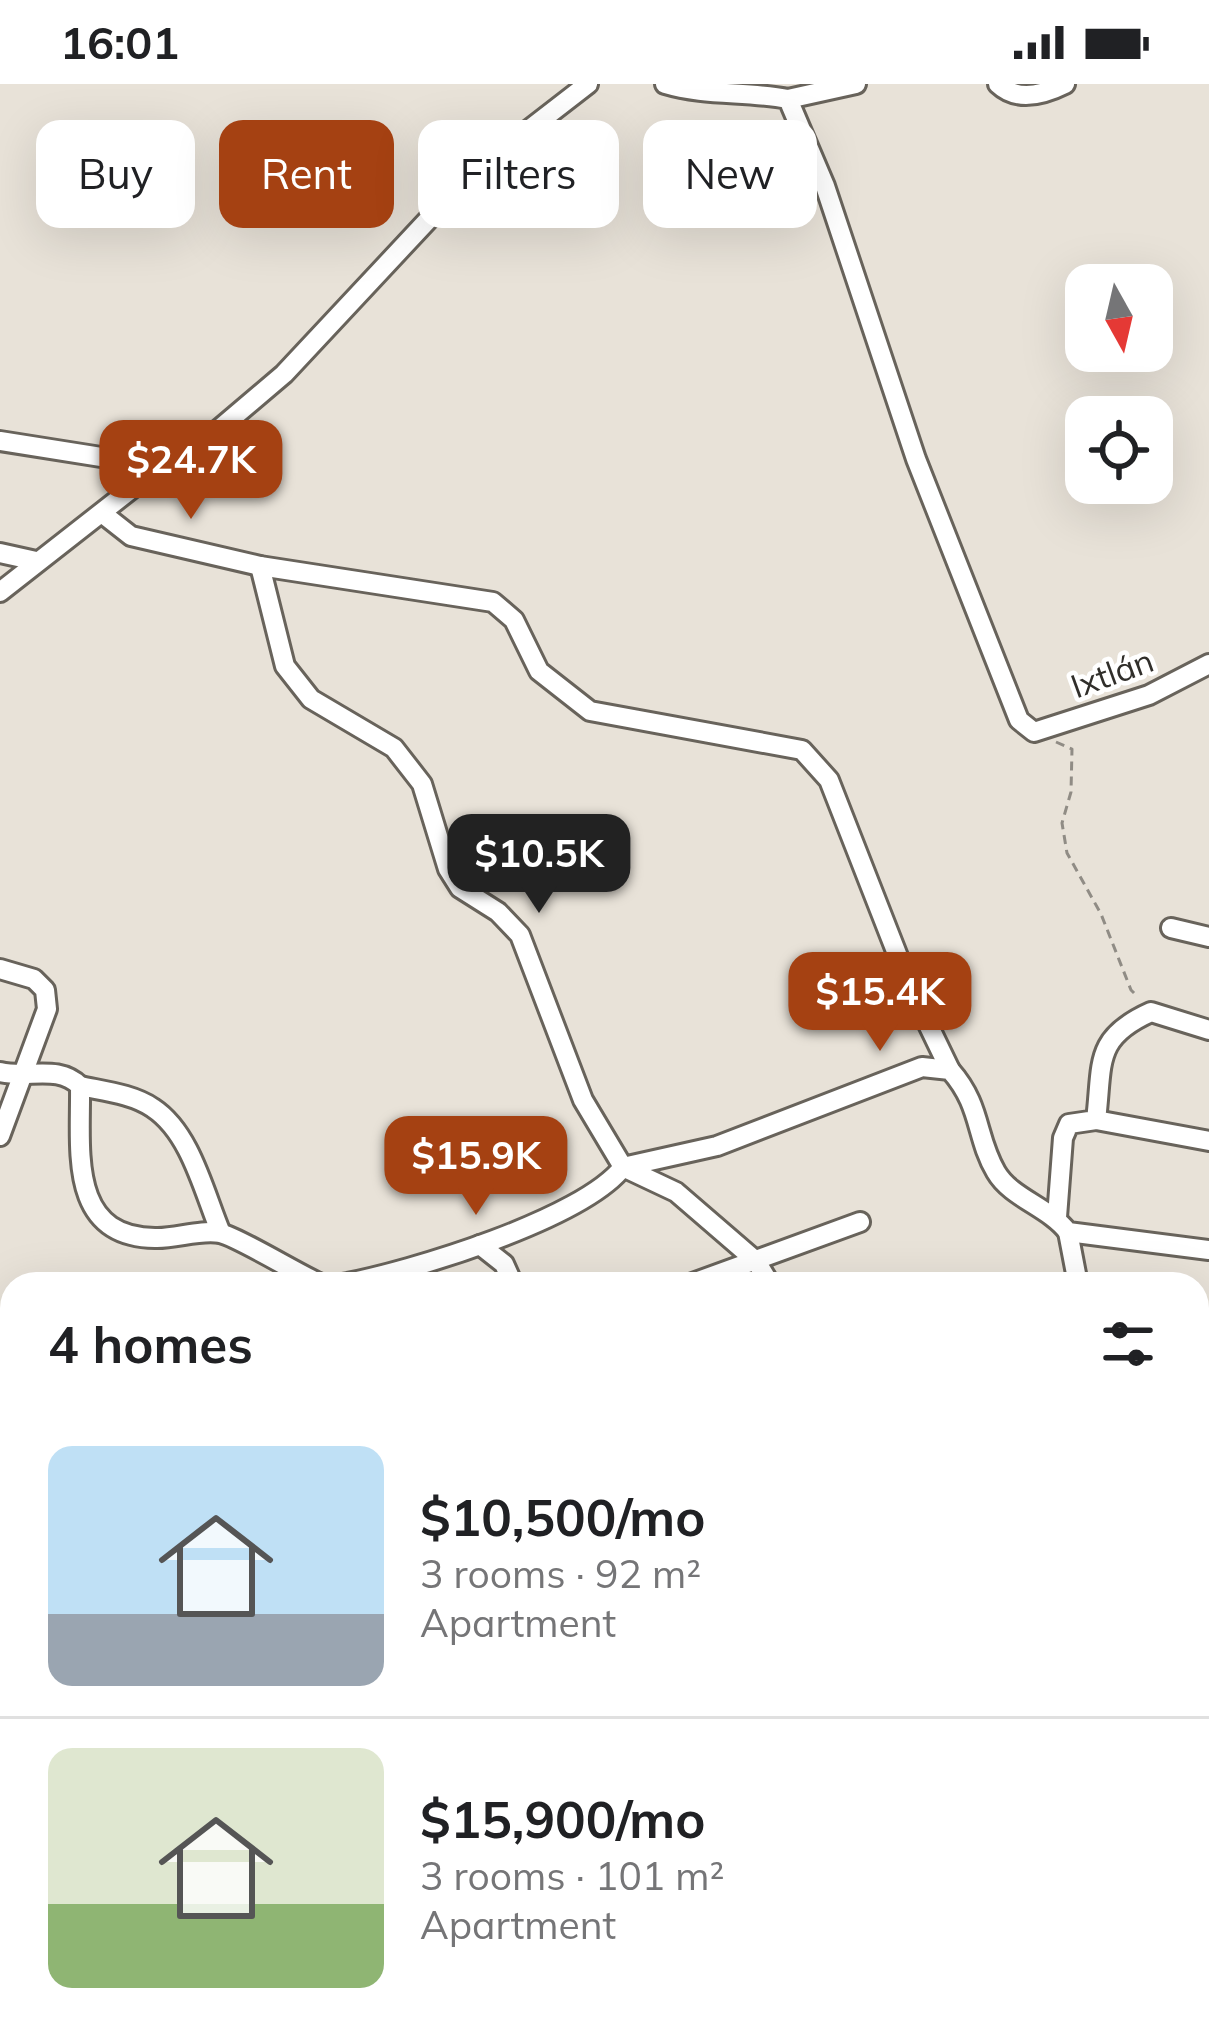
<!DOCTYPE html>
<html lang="en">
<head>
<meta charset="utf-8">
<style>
	:root { --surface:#fff; --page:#f6f6f6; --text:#202124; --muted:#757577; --line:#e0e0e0; --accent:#a54112 }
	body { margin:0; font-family:Mulish,sans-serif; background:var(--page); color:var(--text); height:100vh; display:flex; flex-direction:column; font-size:45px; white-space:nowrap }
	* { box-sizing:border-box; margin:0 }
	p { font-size:39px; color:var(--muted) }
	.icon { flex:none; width:66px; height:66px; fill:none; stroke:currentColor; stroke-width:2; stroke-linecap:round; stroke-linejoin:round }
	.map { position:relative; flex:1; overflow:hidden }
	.sheet { position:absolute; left:0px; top:1188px; width:1209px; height:768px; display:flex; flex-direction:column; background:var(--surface); border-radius:36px 36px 0 0; box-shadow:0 12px 48px #0002 }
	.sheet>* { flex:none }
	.guide { position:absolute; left:36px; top:36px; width:1137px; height:108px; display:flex; gap:24px }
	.needle { width:78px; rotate:172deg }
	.tools { position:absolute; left:1065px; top:180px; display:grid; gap:24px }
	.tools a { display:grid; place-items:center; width:108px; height:108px; border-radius:24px; background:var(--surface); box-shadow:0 12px 48px #0002; font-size:60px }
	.price { position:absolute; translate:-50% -102px; padding:0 27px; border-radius:24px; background:var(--accent); color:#fff; font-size:39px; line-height:78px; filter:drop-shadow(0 3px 6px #0008) }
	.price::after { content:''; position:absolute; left:50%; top:72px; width:36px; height:27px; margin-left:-18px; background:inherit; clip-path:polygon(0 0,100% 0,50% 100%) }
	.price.active { background:#222; color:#fff }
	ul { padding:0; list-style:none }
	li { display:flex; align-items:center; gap:36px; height:300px; padding:0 48px }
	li+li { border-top:3px solid var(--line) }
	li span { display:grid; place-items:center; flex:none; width:336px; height:240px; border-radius:24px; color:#555 }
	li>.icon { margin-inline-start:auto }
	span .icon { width:144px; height:144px; fill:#fffc; stroke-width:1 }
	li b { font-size:51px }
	h2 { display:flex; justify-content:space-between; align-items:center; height:144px; padding:0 48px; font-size:51px }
	.tag { padding:0 42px; border-radius:24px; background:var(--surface); box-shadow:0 12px 48px #0002; font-size:42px; line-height:108px }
	.tag.active { background:var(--accent); color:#fff }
	.status { display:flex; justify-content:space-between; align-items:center; height:84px; padding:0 60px; background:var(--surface); direction:ltr }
	.status svg { height:33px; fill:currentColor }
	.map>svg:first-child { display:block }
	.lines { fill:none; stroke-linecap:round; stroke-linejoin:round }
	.minor-casing { stroke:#68635b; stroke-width:24 }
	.path { stroke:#908c85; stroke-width:3; stroke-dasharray:9 6; stroke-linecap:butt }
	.minor { stroke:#fff; stroke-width:18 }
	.labels { text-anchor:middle; stroke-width:9; stroke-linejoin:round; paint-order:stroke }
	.street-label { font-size:33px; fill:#302e2a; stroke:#fff }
</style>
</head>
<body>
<div class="status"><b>16:01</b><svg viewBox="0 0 49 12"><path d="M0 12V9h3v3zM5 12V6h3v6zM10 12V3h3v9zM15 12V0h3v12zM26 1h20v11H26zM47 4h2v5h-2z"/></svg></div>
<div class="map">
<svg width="1209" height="1956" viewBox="0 0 1209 1956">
	<rect width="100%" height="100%" fill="#e8e2d8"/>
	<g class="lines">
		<defs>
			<g id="minor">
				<path d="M665,0C705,12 747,7 788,15L825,102L916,375L1019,636L1034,648L1149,611L1209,580"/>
				<path d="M998,0C1017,18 1043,11 1065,0"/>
				<path d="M788,15L856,0"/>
				<path d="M0,357L120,376L148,392"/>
				<path d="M103,430L131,452L260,482L493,518L514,536L539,587L590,627L802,666L829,696L910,903L950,986"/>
				<path d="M0,469L36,477"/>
				<path d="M260,482L285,582L311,615L394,664L422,700L448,785L460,804L498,828L520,851L583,1016L623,1083L676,1108L756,1177L770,1200"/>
				<path d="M0,508L148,392L211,352L284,290L469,92L588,0"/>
				<path d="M1171,844L1209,853"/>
				<path d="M0,885L34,895L45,906L47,925L0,1052"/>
				<path d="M0,988C28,995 58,980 80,1002C81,1065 67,1153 155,1154C175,1155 200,1145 220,1149C238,1153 298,1190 321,1200"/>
				<path d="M80,1002C103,1007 133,1010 153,1024C191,1049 204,1109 221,1149"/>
				<path d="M1096,1036L1209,1057"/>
				<path d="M1057,1133L1063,1054L1069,1040L1096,1036C1103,979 1093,954 1151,928L1209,946"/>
				<path d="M1068,1148L1078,1200"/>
				<path d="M480,1161L504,1180L513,1200"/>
				<path d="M342,1200C409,1188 583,1135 623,1083L717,1062L922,983L950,986C982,1022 975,1052 996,1088C1011,1114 1049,1123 1068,1148L1209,1166"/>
				<path d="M690,1200L860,1138"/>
				<path d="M1197,1280H1209"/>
				<path d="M1197,1411L1209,1400"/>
				<path d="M1197,1442L1209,1454"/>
				<path d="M0,1507L12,1511"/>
				<path d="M1197,1627L1209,1629"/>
				<path d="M0,1655L12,1656"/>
				<path d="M0,1781L12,1782"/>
				<path d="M1197,1806L1209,1807"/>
				<path d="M0,1860L12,1820"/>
				<path d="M0,1902L12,1903"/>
				<path d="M295,1944L369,1955"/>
				<path d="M562,1944L567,1956"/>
				<path d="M1105,1944L1120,1956"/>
				<path d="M453,1956L455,1944"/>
			</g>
		</defs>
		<use href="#minor" class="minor-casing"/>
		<path class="path" d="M1056,658L1072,665L1071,708L1062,739L1067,769L1101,830L1131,906L1138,913"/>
		<use href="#minor" class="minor"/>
	</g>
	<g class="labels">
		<g class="street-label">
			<text transform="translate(1112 589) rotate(-20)" y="12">Ixtlán</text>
		</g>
	</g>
</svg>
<div class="tools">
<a><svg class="needle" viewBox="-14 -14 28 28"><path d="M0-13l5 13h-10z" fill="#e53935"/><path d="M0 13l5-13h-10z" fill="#757577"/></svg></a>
<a><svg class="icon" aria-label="locate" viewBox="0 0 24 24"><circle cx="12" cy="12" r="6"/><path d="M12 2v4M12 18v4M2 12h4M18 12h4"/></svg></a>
</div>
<b class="price" style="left:191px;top:438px">$24.7K</b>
<b class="price active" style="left:539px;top:832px">$10.5K</b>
<b class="price" style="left:880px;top:970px">$15.4K</b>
<b class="price" style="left:476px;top:1134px">$15.9K</b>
<div class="guide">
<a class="tag">Buy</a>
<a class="tag active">Rent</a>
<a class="tag">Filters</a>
<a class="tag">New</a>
</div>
<section class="sheet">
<h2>4 homes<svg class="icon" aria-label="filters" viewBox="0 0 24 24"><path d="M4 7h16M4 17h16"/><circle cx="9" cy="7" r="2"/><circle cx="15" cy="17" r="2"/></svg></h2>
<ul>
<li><span style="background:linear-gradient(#bfe0f5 70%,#9aa5b1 0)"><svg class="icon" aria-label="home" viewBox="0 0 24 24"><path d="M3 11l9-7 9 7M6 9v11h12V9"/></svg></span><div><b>$10,500/mo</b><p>3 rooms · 92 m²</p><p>Apartment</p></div></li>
<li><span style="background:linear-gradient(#dfe7d0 65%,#8fb573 0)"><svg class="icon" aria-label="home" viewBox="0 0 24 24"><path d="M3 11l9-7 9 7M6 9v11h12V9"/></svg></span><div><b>$15,900/mo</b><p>3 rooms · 101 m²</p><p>Apartment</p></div></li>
</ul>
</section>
</div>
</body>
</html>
